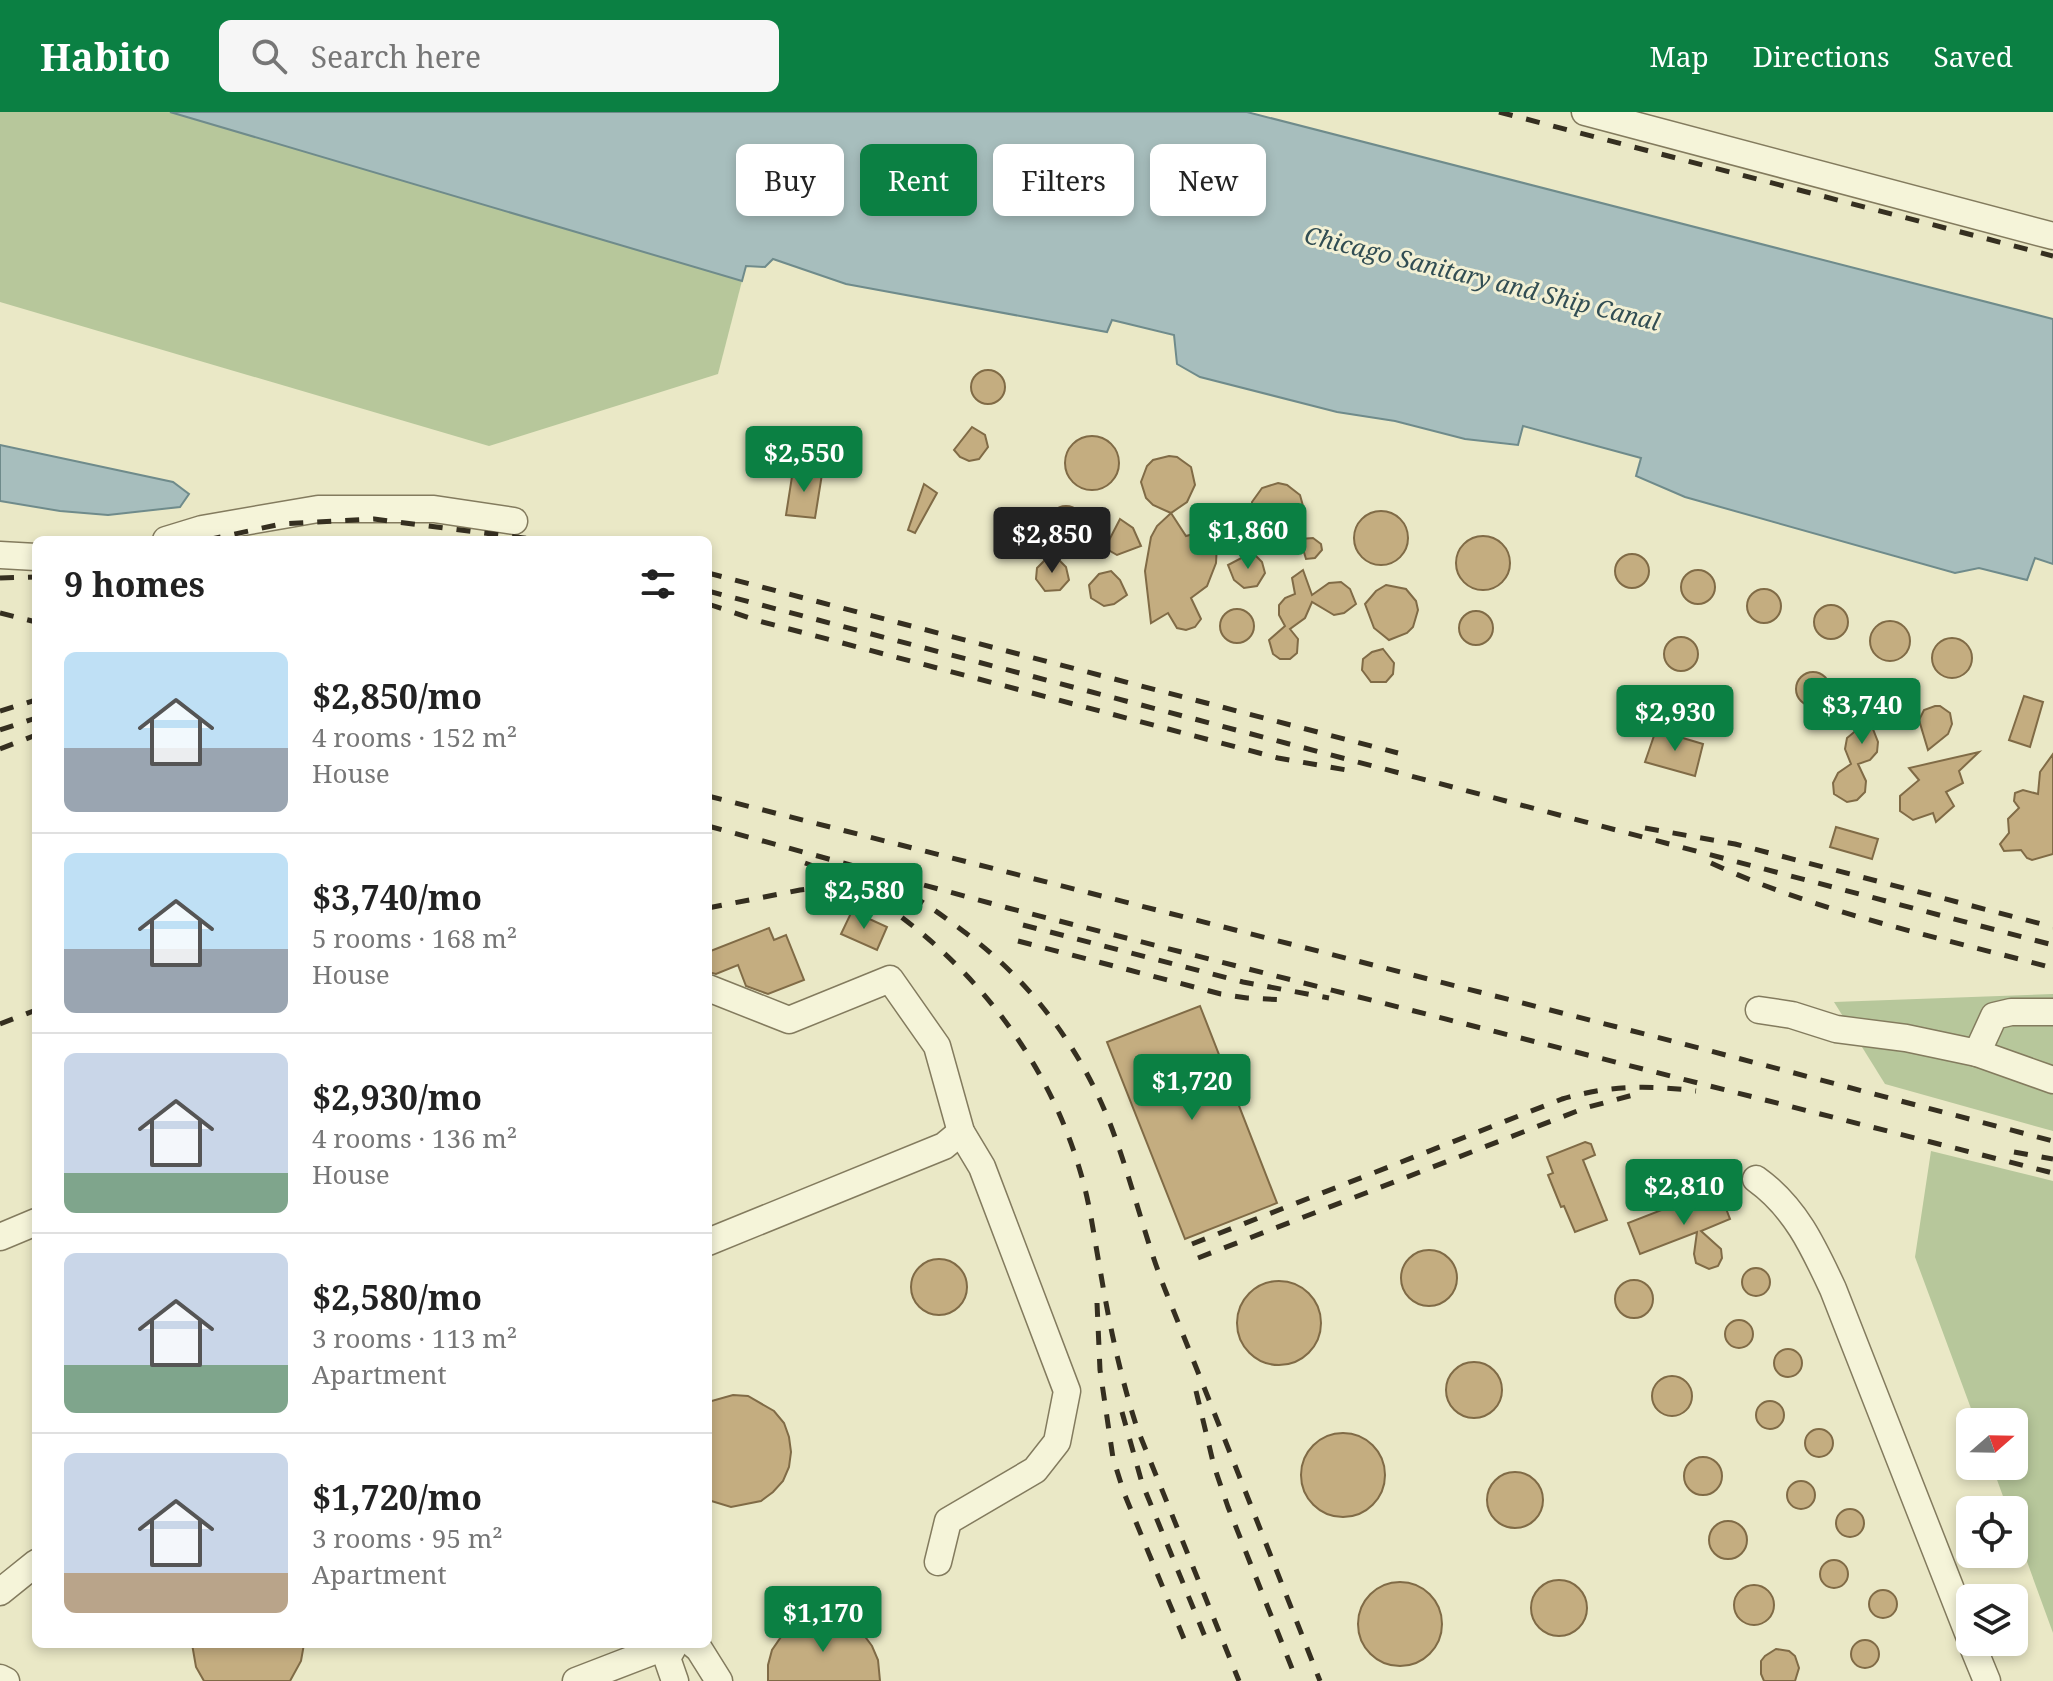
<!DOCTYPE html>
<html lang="en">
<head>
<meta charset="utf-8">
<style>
	:root { --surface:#fff; --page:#f6f6f6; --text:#222; --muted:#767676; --line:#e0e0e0; --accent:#0b8043 }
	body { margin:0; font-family:"Noto Serif",serif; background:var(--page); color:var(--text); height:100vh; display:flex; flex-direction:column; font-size:30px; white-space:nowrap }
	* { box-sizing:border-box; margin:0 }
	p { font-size:26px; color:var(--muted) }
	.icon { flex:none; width:44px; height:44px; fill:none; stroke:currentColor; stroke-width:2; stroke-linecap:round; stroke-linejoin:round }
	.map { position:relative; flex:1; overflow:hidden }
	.sheet { position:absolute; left:32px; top:424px; width:680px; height:1112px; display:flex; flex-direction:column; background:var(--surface); border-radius:12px; box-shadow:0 4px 12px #0003 }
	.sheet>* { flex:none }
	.banner { position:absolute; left:736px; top:32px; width:760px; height:72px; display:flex; gap:16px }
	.needle { width:52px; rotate:70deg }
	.controls { position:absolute; left:1956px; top:1296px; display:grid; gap:16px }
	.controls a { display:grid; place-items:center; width:72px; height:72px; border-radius:12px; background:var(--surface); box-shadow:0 4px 12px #0003; font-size:40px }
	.price { position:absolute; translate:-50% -68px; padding:0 18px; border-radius:8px; background:var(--accent); color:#fff; font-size:26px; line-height:52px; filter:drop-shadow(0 2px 4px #0008) }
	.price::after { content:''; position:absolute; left:50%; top:48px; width:24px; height:18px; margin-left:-12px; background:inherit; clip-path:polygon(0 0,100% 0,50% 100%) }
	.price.active { background:#222; color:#fff }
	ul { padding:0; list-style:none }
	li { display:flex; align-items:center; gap:24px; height:200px; padding:0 32px }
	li+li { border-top:2px solid var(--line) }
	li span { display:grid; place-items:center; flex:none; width:224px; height:160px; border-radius:12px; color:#555 }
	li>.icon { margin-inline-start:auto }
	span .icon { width:96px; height:96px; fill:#fffc; stroke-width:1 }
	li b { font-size:34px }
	h2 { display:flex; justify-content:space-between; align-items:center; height:96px; padding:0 32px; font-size:34px }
	.tag { padding:0 28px; border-radius:12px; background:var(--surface); box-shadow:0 4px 12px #0003; font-size:28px; line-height:72px }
	.tag.active { background:var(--accent); color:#fff }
	header { display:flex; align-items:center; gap:48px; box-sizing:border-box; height:112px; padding:0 40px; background:var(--accent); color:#fff }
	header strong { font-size:38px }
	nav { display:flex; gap:44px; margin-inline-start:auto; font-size:28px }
	.search { width:560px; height:72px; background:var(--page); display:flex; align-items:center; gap:20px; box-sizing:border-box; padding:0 28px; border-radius:12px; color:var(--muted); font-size:30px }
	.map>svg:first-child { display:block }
	.green { fill:#b7c79b }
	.water { fill:#a7bebd; stroke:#6f8b8b; stroke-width:2 }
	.building { fill:#c4ad80; stroke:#806b46; stroke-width:2 }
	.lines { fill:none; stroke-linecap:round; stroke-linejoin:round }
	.minor-casing { stroke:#837b5e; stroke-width:29 }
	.minor { stroke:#f5f4d9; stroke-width:26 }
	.rail { stroke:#352f20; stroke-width:5; stroke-dasharray:14 14; stroke-linecap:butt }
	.labels { text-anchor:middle; stroke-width:6; stroke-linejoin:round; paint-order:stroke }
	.water-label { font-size:24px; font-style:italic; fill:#314d53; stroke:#f2f0d5 }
</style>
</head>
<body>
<header>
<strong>Habito</strong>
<div class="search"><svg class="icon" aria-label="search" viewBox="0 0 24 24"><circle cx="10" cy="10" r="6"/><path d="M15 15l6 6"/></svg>Search here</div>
<nav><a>Map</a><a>Directions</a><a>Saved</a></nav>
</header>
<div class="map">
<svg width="2053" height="1569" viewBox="0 0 2053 1569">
	<rect width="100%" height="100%" fill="#eae8c6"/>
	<g class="green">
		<path d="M0,0H170L742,169L718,262L489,334L0,190Z"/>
		<path d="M2053,882V1019L1885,972L1834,890Z"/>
		<path d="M1931,1039L2053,1069V1521L2014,1414V1398H2008L1992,1354H2014V1310H1976L1915,1145Z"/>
	</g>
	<g class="water">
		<path d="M170,0H1247L2053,207V452L2035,446L2027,468L1979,456L1955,461L1685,385L1636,364L1641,346L1523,314L1518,333L1465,327L1395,309L1337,300L1200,265L1177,252L1174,223L1112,208L1107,220L846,172L773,147L765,155L746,154L742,169Z"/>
		<path d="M0,333L173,370L189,382L180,395L108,403L60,399L0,389Z"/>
	</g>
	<g class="building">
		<circle cx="988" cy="275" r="17"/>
		<path d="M972,315L985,323L988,335L979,347L969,349L960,345L954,338Z"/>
		<circle cx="1092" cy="351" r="27"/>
		<path d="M1169,344L1177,345L1191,355L1195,373L1187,390L1171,401L1153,393L1146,386L1141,370L1147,354L1153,348Z"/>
		<path d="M793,358L822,362L815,406L786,403Z"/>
		<path d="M1278,371L1287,373L1300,383L1305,401L1299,421L1280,426L1265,424L1252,407V390L1262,376Z"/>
		<path d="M924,372L937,381L915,421L908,418Z"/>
		<circle cx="1066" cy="411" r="17"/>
		<circle cx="1381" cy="426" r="27"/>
		<path d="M1171,401L1186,424L1204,419L1213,424L1217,432L1216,451L1207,474L1191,486L1201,507L1195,515L1186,518L1177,516L1168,501L1151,511L1145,459L1151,425L1157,414Z"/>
		<path d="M1120,407L1133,416L1141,434L1117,443L1105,436Z"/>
		<circle cx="1483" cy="451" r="27"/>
		<path d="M1313,426L1321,432L1322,438L1315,446L1306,447L1300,427Z"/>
		<circle cx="1632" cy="459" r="17"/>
		<path d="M1247,443L1256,444L1262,450L1265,461L1257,474L1244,476L1234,468L1228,453Z"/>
		<path d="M1057,446L1066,455L1069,468L1060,478L1045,479L1036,467L1037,456L1045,448Z"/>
		<path d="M1303,458L1312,483L1329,471L1341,470L1350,477L1356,492L1344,501L1334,503L1312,490L1305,506L1290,517L1298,527L1297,541L1290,547H1280L1273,542L1269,528L1285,514L1279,503V493L1285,486L1295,482L1292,466Z"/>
		<circle cx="1698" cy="475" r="17"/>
		<path d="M1111,459L1120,468L1127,483L1114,492L1104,494L1091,486L1089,473L1099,462Z"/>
		<path d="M1386,473L1406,477L1416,489L1418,498L1413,515L1407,521L1389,528L1374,516L1365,492L1376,479Z"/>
		<circle cx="1764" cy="494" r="17"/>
		<circle cx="1831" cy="510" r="17"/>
		<circle cx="1237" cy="514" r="17"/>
		<circle cx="1476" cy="516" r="17"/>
		<circle cx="1890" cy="529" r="20"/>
		<circle cx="1681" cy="542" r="17"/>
		<circle cx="1952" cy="546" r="20"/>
		<path d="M1383,537L1394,551L1393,562L1386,570H1371L1362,558L1363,547L1372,540Z"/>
		<circle cx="1813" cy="577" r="17"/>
		<path d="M1874,576L1889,584L1892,595L1887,604L1871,612L1878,630L1877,640L1870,648L1858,652L1866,669L1865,680L1857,688L1847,690L1834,682L1833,671L1838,661L1851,652L1845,637L1847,626L1864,612L1858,596L1860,585Z"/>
		<path d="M2024,584L2043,590L2030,635L2009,628Z"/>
		<path d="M1935,594H1940L1950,601L1952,612L1948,622L1928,638L1919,608L1924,598Z"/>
		<path d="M1656,618L1703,632L1695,664L1645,650Z"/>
		<path d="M1979,640L1959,659L1963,671L1946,680L1954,694L1936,710L1933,701L1913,708L1900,699V684L1919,668L1909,656Z"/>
		<path d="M2053,642V742L2032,748L2027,746L2021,738L2004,739L2000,732L2009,721L2008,707L2019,696L2014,689L2015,681L2023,678L2038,682L2040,660Z"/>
		<path d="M1836,715L1878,727L1872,747L1830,735Z"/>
		<path d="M852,799L887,815L877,838L841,822Z"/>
		<path d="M769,816L774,828L786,823L804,868L768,882L746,874L738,853L716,862L708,860V840Z"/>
		<path d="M1200,894L1277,1091L1185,1127L1107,930Z"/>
		<path d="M1585,1030L1591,1032L1595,1043L1583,1048L1607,1108L1575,1120L1564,1094L1561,1095L1548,1063L1553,1061L1547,1045Z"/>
		<path d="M1718,1076L1730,1107L1701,1119L1721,1137L1722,1146L1718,1154L1709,1157L1696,1151L1694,1142L1697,1120L1640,1142L1628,1111Z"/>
		<circle cx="1429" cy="1166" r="28"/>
		<circle cx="939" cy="1175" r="28"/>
		<circle cx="1756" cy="1170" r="14"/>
		<circle cx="1634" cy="1187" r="19"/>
		<circle cx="1279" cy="1211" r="42"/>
		<circle cx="1739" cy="1222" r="14"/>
		<circle cx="1788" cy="1251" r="14"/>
		<circle cx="1474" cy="1278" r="28"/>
		<circle cx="1672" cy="1284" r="20"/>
		<path d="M733,1283L748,1284L774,1299L784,1311L789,1325L791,1340L789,1355L783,1369L773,1380L761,1389L731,1395L708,1388V1290Z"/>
		<circle cx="1770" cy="1303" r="14"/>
		<circle cx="1819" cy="1331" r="14"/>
		<circle cx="1343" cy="1363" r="42"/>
		<circle cx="1703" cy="1364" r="19"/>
		<circle cx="1515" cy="1388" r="28"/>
		<circle cx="1801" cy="1383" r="14"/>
		<circle cx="1850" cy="1411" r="14"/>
		<circle cx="1728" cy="1428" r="19"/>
		<circle cx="1834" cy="1462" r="14"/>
		<circle cx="1559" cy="1496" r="28"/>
		<circle cx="1400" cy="1512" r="42"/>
		<circle cx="1754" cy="1493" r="20"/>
		<circle cx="1883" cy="1492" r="14"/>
		<path d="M821,1506L837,1507L851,1512L863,1522L872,1534L878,1548L880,1569H768V1553L772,1538L781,1525L792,1515L806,1508Z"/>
		<circle cx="1865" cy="1542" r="14"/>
		<path d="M192,1532H304L301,1549L290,1569H204L196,1555Z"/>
		<path d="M1776,1537L1789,1539L1795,1544L1799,1556L1795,1569H1764L1761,1562V1549L1765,1544Z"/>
	</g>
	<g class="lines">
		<defs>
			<g id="minor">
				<path d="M1585,0L2053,124"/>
				<path d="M166,428L202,417L318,397H434L514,409"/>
				<path d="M0,443L36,445"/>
				<path d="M708,876L789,908L890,867L937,934L961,1020L982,1055L1067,1279L1057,1330L1035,1358L948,1409L938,1450"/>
				<path d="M1759,898L1792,903L1836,917L1906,926L1977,941L1994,904L2011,900H2053"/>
				<path d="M1977,941L2053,968"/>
				<path d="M1756,1067C1795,1095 1813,1134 1833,1177L1970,1526"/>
				<path d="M0,1125L36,1110"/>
				<path d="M708,1130L944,1034L961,1020"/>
				<path d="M0,1480L36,1451"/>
				<path d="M1971,1530L1987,1569"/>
				<path d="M675,1532L667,1546L675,1569"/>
				<path d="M693,1532L699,1537L719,1569"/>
				<path d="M0,1566L6,1569"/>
				<path d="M576,1569L672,1532"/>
			</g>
		</defs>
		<use href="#minor" class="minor-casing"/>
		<use href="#minor" class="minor"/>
		<g class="rail">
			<path d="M1499,0L2053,144"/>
			<path d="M207,428L281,412L374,407L540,428"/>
			<path d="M708,461L1398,641"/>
			<path d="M0,466L36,465"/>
			<path d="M708,479L2053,833"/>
			<path d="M708,492L759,509L1278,646L1358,660"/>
			<path d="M0,501L36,510"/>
			<path d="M0,599L36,588"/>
			<path d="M0,618L36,606"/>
			<path d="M0,637L36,623"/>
			<path d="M708,684L1680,931L2053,1029"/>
			<path d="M708,714L1008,796L2053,1061"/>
			<path d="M1645,716L1735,732L2053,815"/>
			<path d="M805,751C822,757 839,764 855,772C871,780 886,793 900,804C986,869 1051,957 1081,1062C1090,1092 1094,1125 1100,1157C1109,1211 1120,1263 1137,1316L1239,1569"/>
			<path d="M1711,751C1819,801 1938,825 2053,856"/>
			<path d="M886,772C914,782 939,801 963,819C1033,870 1086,943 1115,1025C1134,1077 1146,1130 1166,1180C1218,1310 1269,1439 1320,1569"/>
			<path d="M708,796L800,778L850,773"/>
			<path d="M1023,813L1243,870L1329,886"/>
			<path d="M1018,829L1221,882L1247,886L1287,888"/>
			<path d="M0,912L36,898"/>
			<path d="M2014,1040L2053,1047"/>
			<path d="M1192,1132L1562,987C1611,973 1647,973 1696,979"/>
			<path d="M1198,1146L1585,996L1633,983"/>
			<path d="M1097,1191L1100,1258L1113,1346L1124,1381L1189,1539"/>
			<path d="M1196,1279L1214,1354L1228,1395L1297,1569"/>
			<path d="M1122,1300L1142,1371L1208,1532"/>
		</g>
	</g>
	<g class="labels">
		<g class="water-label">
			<text transform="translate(1482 167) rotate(14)" y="8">Chicago Sanitary and Ship Canal</text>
		</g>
	</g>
</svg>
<div class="controls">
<a><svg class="needle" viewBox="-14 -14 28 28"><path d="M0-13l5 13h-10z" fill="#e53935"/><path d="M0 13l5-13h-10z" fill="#767676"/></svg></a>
<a><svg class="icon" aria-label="locate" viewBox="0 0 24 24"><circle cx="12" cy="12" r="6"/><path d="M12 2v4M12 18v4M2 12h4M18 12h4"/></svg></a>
<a><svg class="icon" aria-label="layers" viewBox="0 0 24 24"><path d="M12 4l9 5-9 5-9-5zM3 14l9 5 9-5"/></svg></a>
</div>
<b class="price" style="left:804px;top:382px">$2,550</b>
<b class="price" style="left:1248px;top:459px">$1,860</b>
<b class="price active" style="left:1052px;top:463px">$2,850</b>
<b class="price" style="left:1862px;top:634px">$3,740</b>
<b class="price" style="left:1675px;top:641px">$2,930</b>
<b class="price" style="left:864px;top:819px">$2,580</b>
<b class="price" style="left:1192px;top:1010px">$1,720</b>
<b class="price" style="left:1684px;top:1115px">$2,810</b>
<b class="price" style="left:823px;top:1542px">$1,170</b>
<div class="banner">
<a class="tag">Buy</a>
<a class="tag active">Rent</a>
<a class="tag">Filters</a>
<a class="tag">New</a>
</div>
<section class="sheet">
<h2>9 homes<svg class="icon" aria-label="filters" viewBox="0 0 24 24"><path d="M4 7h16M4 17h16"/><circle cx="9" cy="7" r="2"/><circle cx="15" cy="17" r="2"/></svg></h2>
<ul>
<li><span style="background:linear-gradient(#bfe0f5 60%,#9aa5b1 0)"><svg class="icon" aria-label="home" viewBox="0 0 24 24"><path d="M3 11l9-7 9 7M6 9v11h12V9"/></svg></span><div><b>$2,850/mo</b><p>4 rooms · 152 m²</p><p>House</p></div></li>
<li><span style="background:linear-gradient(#bfe0f5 60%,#9aa5b1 0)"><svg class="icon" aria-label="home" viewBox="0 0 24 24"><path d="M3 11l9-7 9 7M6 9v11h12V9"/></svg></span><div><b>$3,740/mo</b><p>5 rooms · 168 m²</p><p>House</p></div></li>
<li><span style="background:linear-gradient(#c9d6e8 75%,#7fa58c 0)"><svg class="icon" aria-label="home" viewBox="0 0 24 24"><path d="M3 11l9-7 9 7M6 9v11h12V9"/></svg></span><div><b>$2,930/mo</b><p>4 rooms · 136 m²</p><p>House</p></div></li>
<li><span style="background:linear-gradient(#c9d6e8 70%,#7fa58c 0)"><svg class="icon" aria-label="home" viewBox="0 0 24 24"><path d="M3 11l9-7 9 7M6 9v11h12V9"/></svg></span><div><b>$2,580/mo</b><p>3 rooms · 113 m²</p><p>Apartment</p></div></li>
<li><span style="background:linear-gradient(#c9d6e8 75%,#b9a48a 0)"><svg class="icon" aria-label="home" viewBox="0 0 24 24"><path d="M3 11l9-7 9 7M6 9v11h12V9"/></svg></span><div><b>$1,720/mo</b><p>3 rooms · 95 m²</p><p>Apartment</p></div></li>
</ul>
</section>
</div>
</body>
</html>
